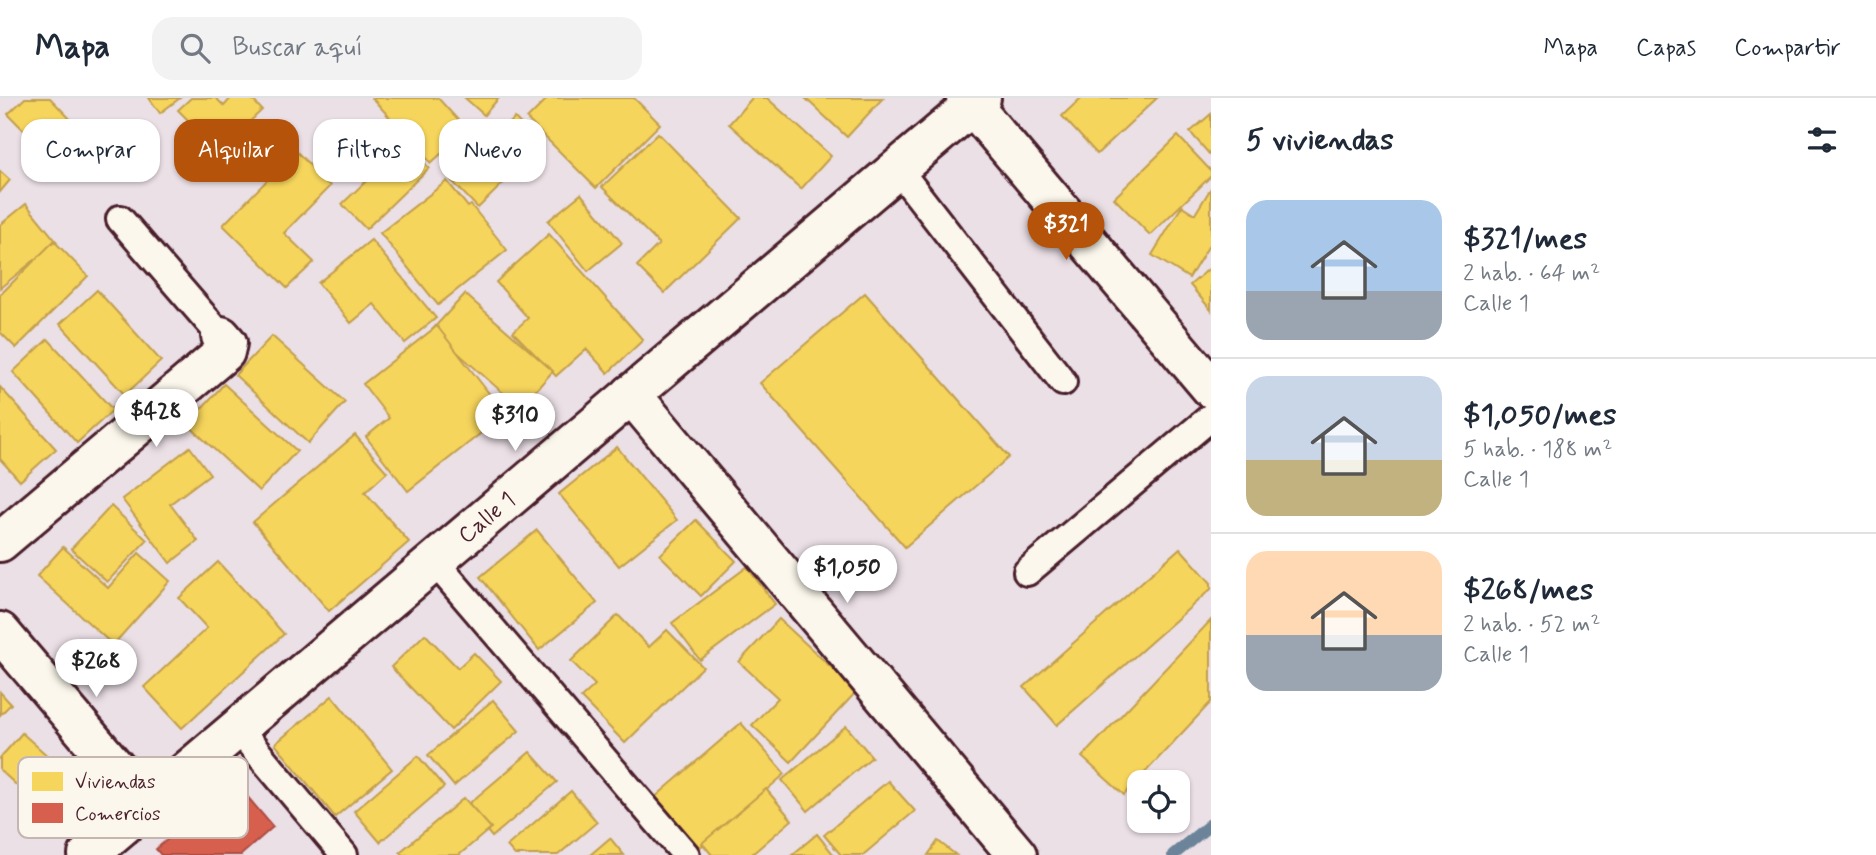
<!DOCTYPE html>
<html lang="es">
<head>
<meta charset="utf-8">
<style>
	:root { --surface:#fff; --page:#f2f2f3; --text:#1f2937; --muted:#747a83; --line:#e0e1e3; --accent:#b45309 }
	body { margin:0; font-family:Mynerve,sans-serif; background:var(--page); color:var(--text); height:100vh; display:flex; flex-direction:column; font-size:26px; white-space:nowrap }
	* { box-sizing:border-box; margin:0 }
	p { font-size:23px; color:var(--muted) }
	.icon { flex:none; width:38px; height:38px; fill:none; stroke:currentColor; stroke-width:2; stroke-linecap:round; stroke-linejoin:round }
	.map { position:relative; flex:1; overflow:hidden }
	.details { display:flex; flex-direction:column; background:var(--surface); width:665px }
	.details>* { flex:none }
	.banner { position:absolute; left:21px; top:21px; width:665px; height:63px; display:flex; gap:14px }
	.controls { position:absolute; left:1127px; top:672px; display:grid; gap:14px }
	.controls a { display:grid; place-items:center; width:63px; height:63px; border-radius:14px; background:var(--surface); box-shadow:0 2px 5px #0004; font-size:35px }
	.price { position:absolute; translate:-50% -60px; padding:0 16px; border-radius:24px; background:#fff; color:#222; font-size:23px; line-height:46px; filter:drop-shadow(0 2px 4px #0008) }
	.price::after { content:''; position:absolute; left:50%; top:42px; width:21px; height:16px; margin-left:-10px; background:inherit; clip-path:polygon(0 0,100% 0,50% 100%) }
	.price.selected { background:var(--accent); color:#fff }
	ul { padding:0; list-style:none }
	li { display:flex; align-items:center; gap:21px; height:175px; padding:0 35px }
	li+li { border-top:2px solid var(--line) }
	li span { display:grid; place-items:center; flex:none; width:196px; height:140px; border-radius:21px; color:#555 }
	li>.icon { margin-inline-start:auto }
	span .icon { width:84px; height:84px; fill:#fffc; stroke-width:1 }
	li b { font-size:30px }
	h2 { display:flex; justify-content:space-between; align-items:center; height:84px; padding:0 35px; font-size:30px }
	.pill { padding:0 24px; border-radius:21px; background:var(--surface); box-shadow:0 2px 5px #0004; font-size:24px; line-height:63px }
	.pill.selected { background:var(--accent); color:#fff }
	header { display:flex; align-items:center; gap:42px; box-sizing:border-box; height:98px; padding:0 35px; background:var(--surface); border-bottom:2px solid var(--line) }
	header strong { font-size:33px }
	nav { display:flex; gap:38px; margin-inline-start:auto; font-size:24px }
	.search { width:490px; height:63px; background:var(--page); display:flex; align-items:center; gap:18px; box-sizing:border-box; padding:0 24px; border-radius:21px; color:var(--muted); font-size:26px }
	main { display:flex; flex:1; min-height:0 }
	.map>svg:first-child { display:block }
	.homes { fill:#f6d55c; stroke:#c29e4d; stroke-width:2 }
	.shops { fill:#d6604d; stroke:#ac4c43; stroke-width:2 }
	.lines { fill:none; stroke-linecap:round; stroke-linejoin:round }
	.stream { stroke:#6c8499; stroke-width:12 }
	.lane-casing { stroke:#4a1f2b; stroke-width:32 }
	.street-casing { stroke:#4a1f2b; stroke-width:44 }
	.lane { stroke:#fbf7ec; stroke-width:26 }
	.street { stroke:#fbf7ec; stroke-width:38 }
	.labels { text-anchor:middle; stroke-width:7; stroke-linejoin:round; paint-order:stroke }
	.street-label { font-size:23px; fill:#4a1f2b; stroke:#fbf7ec }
	.key { fill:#fbf7ec; stroke:#c6b6b2; stroke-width:2 }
	.key-label { font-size:19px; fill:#4a1f2b }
</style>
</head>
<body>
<header>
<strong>Mapa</strong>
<div class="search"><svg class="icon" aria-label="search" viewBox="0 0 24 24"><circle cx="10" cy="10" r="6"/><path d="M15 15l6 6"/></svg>Buscar aquí</div>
<nav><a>Mapa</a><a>Capas</a><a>Compartir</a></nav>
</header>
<main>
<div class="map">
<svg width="1211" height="757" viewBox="0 0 1211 757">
	<rect width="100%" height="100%" fill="#ebe0e6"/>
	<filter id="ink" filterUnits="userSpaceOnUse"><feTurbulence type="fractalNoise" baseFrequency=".0143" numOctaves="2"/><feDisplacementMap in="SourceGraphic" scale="14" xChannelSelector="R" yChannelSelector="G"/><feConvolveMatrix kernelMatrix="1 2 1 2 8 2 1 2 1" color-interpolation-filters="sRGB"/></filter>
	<g filter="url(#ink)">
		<g class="homes">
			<path d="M25,0H50L77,28L47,56L8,16Z"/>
			<path d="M149,0H180L160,15Z"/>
			<path d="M191,0H216L224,8L231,0H251L262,12L219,53L178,12Z"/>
			<path d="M372,0H438L467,32L431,65Z"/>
			<path d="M465,0H499L484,17Z"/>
			<path d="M548,0H634L660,26L596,90L527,21Z"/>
			<path d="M752,0H767L831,58L801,91L729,26Z"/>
			<path d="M805,0H883L847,39Z"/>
			<path d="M1081,0H1157L1097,56L1062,18Z"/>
			<path d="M1211,16V58L1190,34Z"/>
			<path d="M515,20L541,48L478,110L451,82Z"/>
			<path d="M658,35L741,120L664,195L637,168L659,146L602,89Z"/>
			<path d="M1178,38L1211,73V78L1150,137L1114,100Z"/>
			<path d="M406,45L429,70L366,131L342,106Z"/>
			<path d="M296,53L330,88L284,135L314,164L287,190L223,127Z"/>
			<path d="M0,73L10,82L0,94Z"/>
			<path d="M447,83L468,109L471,107L507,152L438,207L380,135Z"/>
			<path d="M1211,90V144L1189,180L1152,157L1182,108L1195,116Z"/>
			<path d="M581,96L622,145L588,173L548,123Z"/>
			<path d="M26,106L57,144L0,190V127Z"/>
			<path d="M549,136L643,242L608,275L586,251L556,278L513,234L528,220L496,184Z"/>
			<path d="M371,142L436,220L405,245L374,206L351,225L318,185Z"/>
			<path d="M54,143L88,178L16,250L0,234V197Z"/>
			<path d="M1211,169V212L1190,187Z"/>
			<path d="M97,192L161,263L125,297L60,226Z"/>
			<path d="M865,195L1009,359L905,449L760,285Z"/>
			<path d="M465,196L553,273L520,310L432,232Z"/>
			<path d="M437,228L505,316L408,393L366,339L389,320L363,286Z"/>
			<path d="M272,238L345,304L308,345L235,277Z"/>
			<path d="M48,241L113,312L77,345L13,274Z"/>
			<path d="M224,286L297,353L259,393L187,326Z"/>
			<path d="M0,289L56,351L20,383L0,361Z"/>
			<path d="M355,337L387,374L365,394L409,444L329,513L253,424Z"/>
			<path d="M190,349L210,376L170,406L198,443L170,465L122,401Z"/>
			<path d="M617,349L677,422L619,468L559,396Z"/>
			<path d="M111,408L147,442L107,484L71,451Z"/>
			<path d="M696,422L736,463L701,498L660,457Z"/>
			<path d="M537,432L597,505L539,552L480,479Z"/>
			<path d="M63,449L108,490L139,455L170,483L113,547L37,478Z"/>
			<path d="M1180,450L1211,485V491L1057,627L1024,589Z"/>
			<path d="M218,464L284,536L182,630L144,589L207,530L179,500Z"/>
			<path d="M747,469L775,506L700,562L672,525Z"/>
			<path d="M618,517L649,549L667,532L703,569L625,645L581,600L595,587L571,563Z"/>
			<path d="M779,521L857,593L791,664L752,627L778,600L739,564Z"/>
			<path d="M1211,522V604L1124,697L1082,659Z"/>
			<path d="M425,536L458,570L474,555L501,583L451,632L391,569Z"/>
			<path d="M0,594L11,606L0,617Z"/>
			<path d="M332,598L392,671L335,719L275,646Z"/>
			<path d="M493,602L519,633L454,688L428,657Z"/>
			<path d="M741,625L785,676L698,751L654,700Z"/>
			<path d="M846,628L872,659L808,713L782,682Z"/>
			<path d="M22,635L78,685L49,717L0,672V660Z"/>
			<path d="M530,654L557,684L492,739L466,708Z"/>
			<path d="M418,658L444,689L380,744L354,713Z"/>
			<path d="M888,683L915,713L863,757H841L824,737Z"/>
			<path d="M766,691L792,722L751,757H712L702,745Z"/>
			<path d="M571,693L597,724L558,757H515L507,748Z"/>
			<path d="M464,700L491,730L459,757H402L400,754Z"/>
			<path d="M817,736L834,757H792Z"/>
			<path d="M610,740L624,757H590Z"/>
			<path d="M938,743L956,757H928Z"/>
		</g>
		<path class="shops" d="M235,684L273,729L241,757H161L156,751Z"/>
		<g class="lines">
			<path class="stream" d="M1173,757L1211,726"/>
			<defs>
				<g id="lane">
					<path d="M897,70L1063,284"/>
					<path d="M120,121L221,238"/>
					<path d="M434,463L686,757"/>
					<path d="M1027,474L1211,319"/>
					<path d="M237,630L344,757"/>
				</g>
				<g id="street">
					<path d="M966,0L1211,290"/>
					<path d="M631,296L1017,757"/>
					<path d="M0,444L225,254L227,245L221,238"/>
					<path d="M0,534L147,707"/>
					<path d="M88,757L981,0"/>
				</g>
			</defs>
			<use href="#lane" class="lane-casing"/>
			<use href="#street" class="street-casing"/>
			<use href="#lane" class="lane"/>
			<use href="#street" class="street"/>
		</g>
	</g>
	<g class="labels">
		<g class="street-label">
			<text transform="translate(486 419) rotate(-40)" y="8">Calle 1</text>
		</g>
	</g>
	<rect x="18" y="659" width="230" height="81" rx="10" class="key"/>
	<rect x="32" y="674" width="31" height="19" fill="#f6d55c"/>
	<rect x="32" y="705" width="31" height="20" fill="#d6604d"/>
	<g class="key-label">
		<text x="75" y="690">Viviendas</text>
		<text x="75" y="722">Comercios</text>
	</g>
</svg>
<div class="controls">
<a><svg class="icon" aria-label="locate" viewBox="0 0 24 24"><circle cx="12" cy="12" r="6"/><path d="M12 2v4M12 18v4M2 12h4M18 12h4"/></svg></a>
</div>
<b class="price selected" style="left:1066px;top:164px">$321</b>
<b class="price" style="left:156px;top:351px">$428</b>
<b class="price" style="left:515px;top:355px">$310</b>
<b class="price" style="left:847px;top:507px">$1,050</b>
<b class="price" style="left:96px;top:601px">$268</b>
<div class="banner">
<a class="pill">Comprar</a>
<a class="pill selected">Alquilar</a>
<a class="pill">Filtros</a>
<a class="pill">Nuevo</a>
</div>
</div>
<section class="details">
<h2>5 viviendas<svg class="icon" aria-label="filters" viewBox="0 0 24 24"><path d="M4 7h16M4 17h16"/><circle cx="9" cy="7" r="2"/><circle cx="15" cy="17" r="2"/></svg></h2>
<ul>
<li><span style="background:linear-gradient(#a9c7e8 65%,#9aa5b1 0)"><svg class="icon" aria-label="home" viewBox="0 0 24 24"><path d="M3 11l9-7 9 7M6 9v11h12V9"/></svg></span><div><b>$321/mes</b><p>2 hab. · 64 m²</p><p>Calle 1</p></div></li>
<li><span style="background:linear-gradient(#c9d6e8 60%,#c2b280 0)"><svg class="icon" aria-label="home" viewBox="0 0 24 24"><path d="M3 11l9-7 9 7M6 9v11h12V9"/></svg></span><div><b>$1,050/mes</b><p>5 hab. · 188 m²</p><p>Calle 1</p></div></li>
<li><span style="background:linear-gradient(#ffd9b3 60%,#9aa5b1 0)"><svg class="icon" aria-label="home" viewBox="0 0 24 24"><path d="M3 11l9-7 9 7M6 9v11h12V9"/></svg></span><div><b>$268/mes</b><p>2 hab. · 52 m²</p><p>Calle 1</p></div></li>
</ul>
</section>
</main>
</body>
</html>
